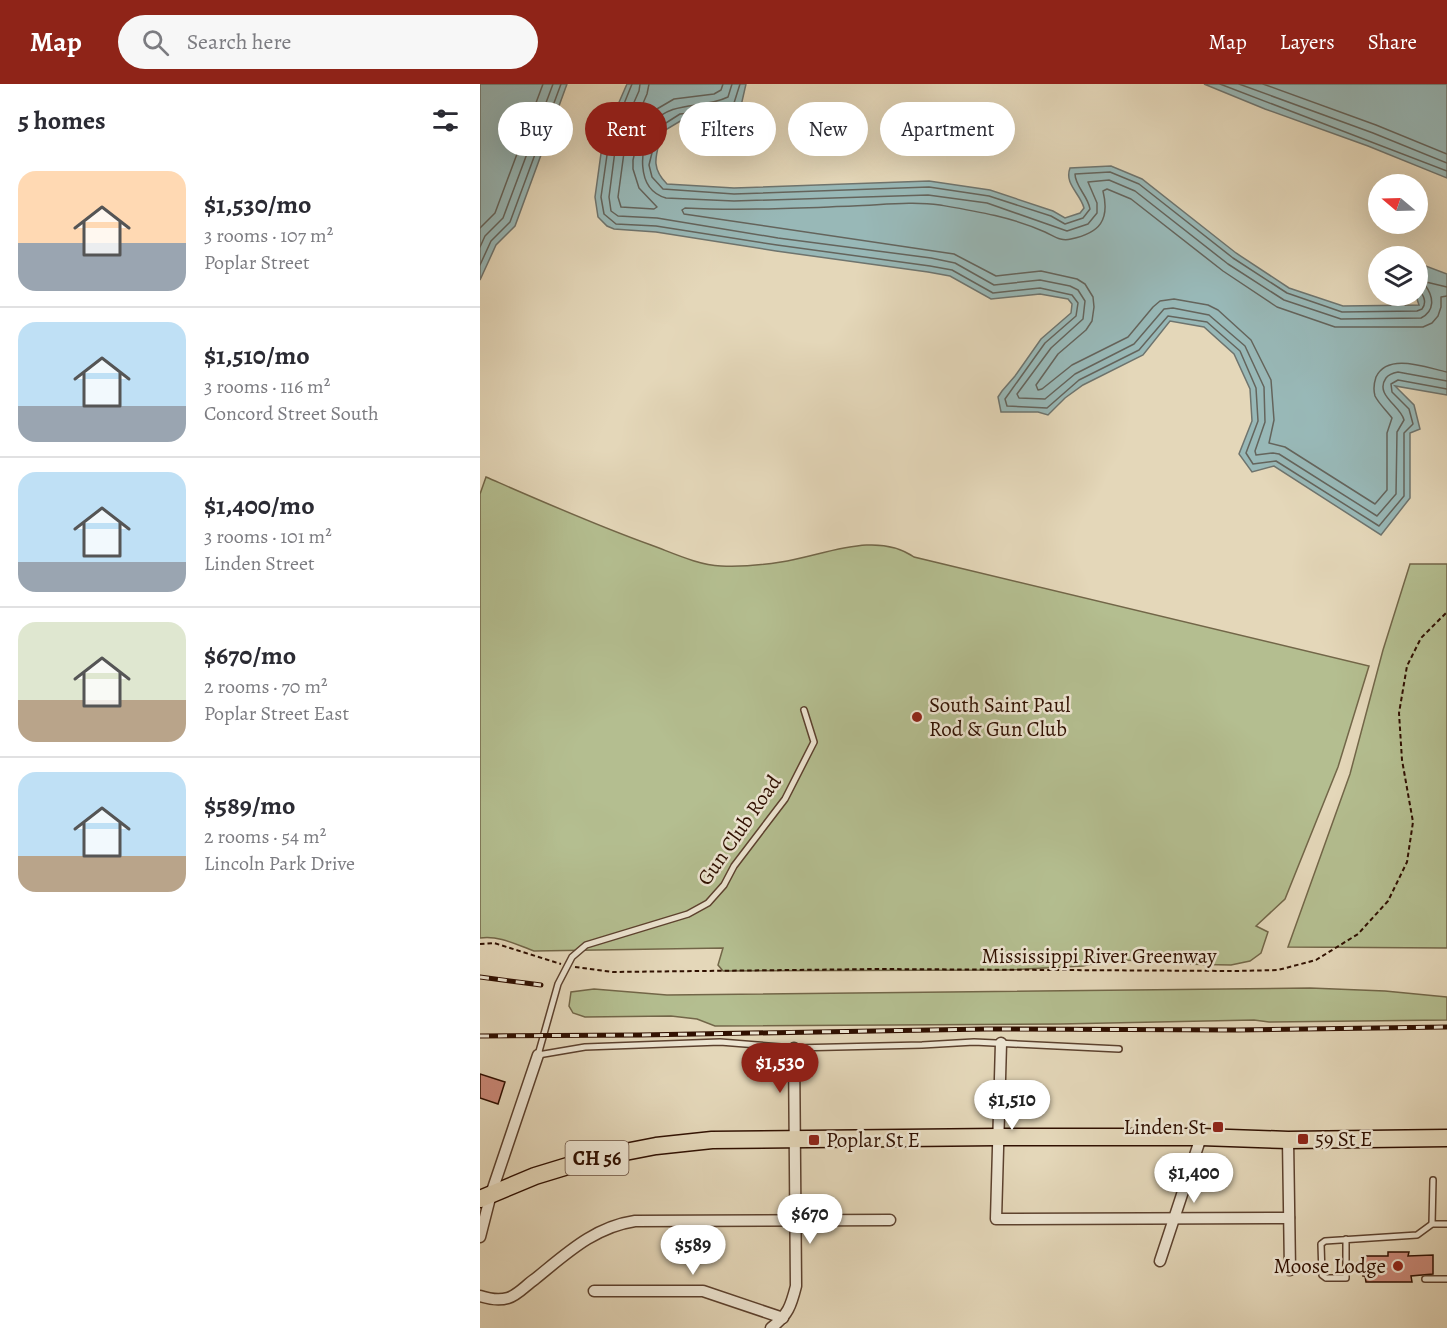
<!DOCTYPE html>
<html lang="en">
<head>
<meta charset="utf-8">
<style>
	:root { --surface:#fff; --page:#f7f7f7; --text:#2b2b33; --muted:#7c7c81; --line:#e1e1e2; --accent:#8f2418 }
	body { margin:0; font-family:Alegreya,serif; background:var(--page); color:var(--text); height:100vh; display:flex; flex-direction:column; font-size:22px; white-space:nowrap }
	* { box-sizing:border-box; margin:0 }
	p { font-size:20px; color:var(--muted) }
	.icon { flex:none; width:33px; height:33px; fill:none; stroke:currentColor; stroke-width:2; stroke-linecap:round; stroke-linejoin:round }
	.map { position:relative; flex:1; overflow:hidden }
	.side { display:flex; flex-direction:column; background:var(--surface); width:480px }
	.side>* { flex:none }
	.top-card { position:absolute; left:18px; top:18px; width:570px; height:54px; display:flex; gap:12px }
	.needle { width:39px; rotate:289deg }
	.buttons { position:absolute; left:888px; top:90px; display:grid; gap:12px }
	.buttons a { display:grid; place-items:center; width:60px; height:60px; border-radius:50%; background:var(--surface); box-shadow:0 6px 24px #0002; font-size:30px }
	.price { position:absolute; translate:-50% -51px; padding:0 14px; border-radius:21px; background:#fff; color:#222; font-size:20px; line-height:39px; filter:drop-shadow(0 2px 3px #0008) }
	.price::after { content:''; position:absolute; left:50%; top:36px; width:18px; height:14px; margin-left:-9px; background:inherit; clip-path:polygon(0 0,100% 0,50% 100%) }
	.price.active { background:var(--accent); color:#fff }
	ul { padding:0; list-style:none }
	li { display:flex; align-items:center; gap:18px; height:150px; padding:0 18px }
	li+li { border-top:2px solid var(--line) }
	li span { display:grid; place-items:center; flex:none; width:168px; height:120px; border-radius:18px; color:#555 }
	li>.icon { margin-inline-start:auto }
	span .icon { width:72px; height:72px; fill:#fffc; stroke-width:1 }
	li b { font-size:26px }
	h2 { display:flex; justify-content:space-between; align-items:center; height:72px; padding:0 18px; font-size:26px }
	.tag { padding:0 21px; border-radius:27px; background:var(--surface); box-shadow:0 6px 24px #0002; font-size:21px; line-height:54px }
	.tag.active { background:var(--accent); color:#fff }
	header { display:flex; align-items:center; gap:36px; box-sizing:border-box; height:84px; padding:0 30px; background:var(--accent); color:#fff }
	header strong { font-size:28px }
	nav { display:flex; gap:33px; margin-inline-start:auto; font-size:21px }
	.search { width:420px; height:54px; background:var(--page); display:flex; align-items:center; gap:15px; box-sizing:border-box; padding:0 21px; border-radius:33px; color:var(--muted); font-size:22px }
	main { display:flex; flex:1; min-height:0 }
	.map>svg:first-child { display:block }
	.green { fill:#b4be90; stroke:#726648; stroke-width:1.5 }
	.water { fill:#98b8b7; stroke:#6e746e; stroke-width:1.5 }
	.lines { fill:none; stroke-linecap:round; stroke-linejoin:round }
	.shore { stroke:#64645c; stroke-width:1.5 }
	.building { fill:#cb8979; stroke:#2f0f00; stroke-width:1.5 }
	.lane-casing { stroke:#5c412e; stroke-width:8 }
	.street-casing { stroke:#5c412e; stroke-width:13 }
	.primary-casing { stroke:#2f0f00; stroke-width:19 }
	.path { stroke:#2f0f00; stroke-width:2; stroke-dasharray:4.5 3; stroke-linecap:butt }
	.lane { stroke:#ede5d2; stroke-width:5 }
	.street { stroke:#ede5d2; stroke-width:10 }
	.primary { stroke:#e4d7b9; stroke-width:16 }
	.rail-casing { stroke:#2f0f00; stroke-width:5 }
	.rail { stroke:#ede5d2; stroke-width:3; stroke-dasharray:9; stroke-linecap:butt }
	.poi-dot { fill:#8f2418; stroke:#ede5d2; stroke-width:2 }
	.labels { text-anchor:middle; stroke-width:5; stroke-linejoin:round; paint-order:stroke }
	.shield { fill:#ede5d2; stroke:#684f3f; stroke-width:1.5 }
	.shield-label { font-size:20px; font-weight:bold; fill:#2f0f00 }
	.poi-label { font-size:21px; fill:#2f0f00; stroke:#ede5d2; text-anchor:start }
	.street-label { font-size:21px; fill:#2f0f00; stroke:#ede5d2 }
</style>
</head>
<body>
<header>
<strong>Map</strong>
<div class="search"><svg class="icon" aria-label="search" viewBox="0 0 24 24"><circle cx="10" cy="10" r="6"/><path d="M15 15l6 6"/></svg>Search here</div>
<nav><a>Map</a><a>Layers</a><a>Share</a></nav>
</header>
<main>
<section class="side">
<h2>5 homes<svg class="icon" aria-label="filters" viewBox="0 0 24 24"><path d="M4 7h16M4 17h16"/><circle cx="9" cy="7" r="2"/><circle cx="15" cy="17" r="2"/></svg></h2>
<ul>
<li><span style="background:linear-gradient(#ffd9b3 60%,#9aa5b1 0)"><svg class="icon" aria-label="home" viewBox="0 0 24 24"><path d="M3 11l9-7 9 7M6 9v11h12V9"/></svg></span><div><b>$1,530/mo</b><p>3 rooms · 107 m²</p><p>Poplar Street</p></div></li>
<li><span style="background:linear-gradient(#bfe0f5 70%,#9aa5b1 0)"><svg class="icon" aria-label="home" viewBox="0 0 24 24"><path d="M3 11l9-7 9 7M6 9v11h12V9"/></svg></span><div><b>$1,510/mo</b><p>3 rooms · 116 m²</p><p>Concord Street South</p></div></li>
<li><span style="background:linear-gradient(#bfe0f5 75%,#9aa5b1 0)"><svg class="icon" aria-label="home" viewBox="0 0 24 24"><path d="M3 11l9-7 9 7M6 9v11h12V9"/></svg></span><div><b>$1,400/mo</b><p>3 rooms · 101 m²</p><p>Linden Street</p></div></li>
<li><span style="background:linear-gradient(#dfe7d0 65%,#b9a48a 0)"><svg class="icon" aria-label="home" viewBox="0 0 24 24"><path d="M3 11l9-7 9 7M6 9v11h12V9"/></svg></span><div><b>$670/mo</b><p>2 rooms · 70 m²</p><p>Poplar Street East</p></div></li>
<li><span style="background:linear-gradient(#bfe0f5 70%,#b9a48a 0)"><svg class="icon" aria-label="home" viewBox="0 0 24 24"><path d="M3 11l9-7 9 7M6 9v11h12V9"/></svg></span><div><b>$589/mo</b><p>2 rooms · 54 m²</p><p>Lincoln Park Drive</p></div></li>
</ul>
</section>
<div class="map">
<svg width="967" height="1244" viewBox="0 0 967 1244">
	<rect width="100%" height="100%" fill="#e4d7b9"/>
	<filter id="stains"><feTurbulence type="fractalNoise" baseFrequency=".00333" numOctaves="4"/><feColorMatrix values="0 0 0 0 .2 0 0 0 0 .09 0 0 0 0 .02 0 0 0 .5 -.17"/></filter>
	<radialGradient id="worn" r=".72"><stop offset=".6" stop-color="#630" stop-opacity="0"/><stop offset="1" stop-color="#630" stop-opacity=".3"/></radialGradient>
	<g class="green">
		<path d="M6,393C61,417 115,441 171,461C193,469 218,481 241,482C261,483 282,481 301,478C343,472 395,446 434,473L889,582L858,683L805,815L776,842L788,848L781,869L770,877L751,881L699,880L689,877L629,876L603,882L526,886L243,887L238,881L243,864L54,867C37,861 19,851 0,854V410Z"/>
		<path d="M930,480H967V864L808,863L870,690L903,566Z"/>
		<path d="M830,904L905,907L967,913V936L789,938L774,936L580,940L235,942L217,935L191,932L105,933L93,929L89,922L91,908L114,905L187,911Z"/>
	</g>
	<g class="water">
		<path d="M0,0H87L35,142L16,161L0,196Z"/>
		<path d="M147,0H266L261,22L240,32L202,36L182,48C177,70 169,82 187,100L254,104L449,97L510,106L573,127L585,134L600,129L604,124C600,109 584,100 590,84L631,82L662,95L756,169L809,204L863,222L939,221L936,212H938V179L967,190V311L915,302L934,321L940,345L930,349V414L901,451L794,382L772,388L759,370L772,337L770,305L754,270L724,243L690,237L663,271L603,301L585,314L568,331L558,328H521L518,313L522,307L535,292L561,255L591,229L592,220L588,215L560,210L511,215L470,192L448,188L296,167L176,148L134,145L127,142L118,133L115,113L123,55Z"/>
		<path d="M724,0H967V94L888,62L785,25Z"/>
	</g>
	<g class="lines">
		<g class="shore">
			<path d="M152,0L129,57L121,113L124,130L136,140L176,142L297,161L450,182L472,186L513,209L560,204L592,211L598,219L596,232L565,259L525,315L527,322L567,324L599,296L659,266L688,232L727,238L760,267L776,304L778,337L766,369L773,380L796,377L899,442L924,412V349L933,340L929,325L912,308L911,300L918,296L967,305"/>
			<path d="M160,0L159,7L136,59L129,113L131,127L138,132L177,134L298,154L451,174L475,179L514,201L560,196L590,202L598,206L605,217L603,235L571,264L537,310L539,314L565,315L595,290L654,260L684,225L693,224L729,231L765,262L784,303L785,338L775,367L776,371L793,369L799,370L897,432L916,410L917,348L924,336C921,322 894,311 906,294C909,290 913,289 918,288L967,297"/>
			<path d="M169,0L167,10L145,61L138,113L141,123L174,125L177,123L159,104L153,85V76L162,38L170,29L194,15L234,10L241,6L243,0"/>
			<path d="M252,0L248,13C221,26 194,15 171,40C161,63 154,105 186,114L254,117L448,111L507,119L587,147L608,140L617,129V119L608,98L629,96L655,107L748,180L804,216L861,235L941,234C955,227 954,213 945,201L946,198L967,203"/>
			<path d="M260,0L254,19L238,26L200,30L178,44L169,81L172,93L183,105L254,110L449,103L509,112L571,132L585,140L603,134L610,125C608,112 595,102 595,90L630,88L659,100L753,174L807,209L862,228L937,227L942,225C947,219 944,210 938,206"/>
			<path d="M740,0L967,87"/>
			<path d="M759,0L893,49L967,79"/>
			<path d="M783,0L896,41L967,70"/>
			<path d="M0,144L15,129L63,0"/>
			<path d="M0,163L5,152L23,134L73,0"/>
			<path d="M0,181L11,157L30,138L81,0"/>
			<path d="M967,212L961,213V223L958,232L952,239L943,243H855L797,223L743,187L651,115L627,105L623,107C630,136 620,149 591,155C581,158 574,152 565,148C532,133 495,127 460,121C432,117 402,121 373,122C317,124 261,127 205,124L202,126L204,130L474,170L516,192L561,187L597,195L605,200L613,213L614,223L612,237L606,246L578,270L556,301L558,306L562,305L592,281L648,253L673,223L680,217L694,215L728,221L738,226L771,256L791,296L794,336L789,359L805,363L895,420L907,406V349L912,334C907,327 899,320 895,312C893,305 894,299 896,293C908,268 947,284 967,288"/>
		</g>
	</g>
	<g class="building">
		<path d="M0,990L25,998L18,1020L0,1014Z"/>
		<path d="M908,1168H929L928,1172L953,1171V1190L931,1192L932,1198H886L885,1192H883L884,1172H908Z"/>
	</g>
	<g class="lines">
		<defs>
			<g id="lane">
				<path d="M324,626L334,658L305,715L254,782L244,801L228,819L208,830L106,861L92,873L78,900L58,971L105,963L240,958L314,964L442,961L494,958L639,965"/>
				<path d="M952,1140L953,1096"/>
				<path d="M866,1155V1194H846L842,1191L841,1160L845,1157L937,1151L952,1140H967"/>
				<path d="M945,1195H967"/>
			</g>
			<g id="street">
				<path d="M521,959L516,1135L809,1134"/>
				<path d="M808,1056L810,1186"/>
				<path d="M0,1153L11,1110L58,971"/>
				<path d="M680,1177L721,1053"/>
				<path d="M114,1207H223L303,1234"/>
				<path d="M0,1212C9,1215 18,1217 28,1214C38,1211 46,1201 55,1195C86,1170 114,1143 155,1137L410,1136"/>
				<path d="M291,1244C308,1231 311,1222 316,1202L314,964"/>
			</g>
			<path id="primary" d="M0,1115L55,1092L114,1074L176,1062L232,1056L517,1053H721L808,1056L967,1054"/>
		</defs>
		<use href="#lane" class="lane-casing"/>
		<use href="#street" class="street-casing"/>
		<use href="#primary" class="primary-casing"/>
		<g class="path">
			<path d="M0,860L14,859L81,880"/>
			<path d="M95,883L133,888L398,885L757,887L798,886L836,876L878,850L908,817L927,778L933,738L922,676L919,629L927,582L941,554L967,528"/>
		</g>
		<use href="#lane" class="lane"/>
		<use href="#street" class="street"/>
		<use href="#primary" class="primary"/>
		<defs>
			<g id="rail">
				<path d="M0,893L61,901"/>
				<path d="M0,952L160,951L507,945L757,946L967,943"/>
			</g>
		</defs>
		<use href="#rail" class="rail-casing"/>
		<use href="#rail" class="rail"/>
	</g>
	<g class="poi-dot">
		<circle cx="437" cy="633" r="6"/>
		<rect x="732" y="1037" width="12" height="12" rx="3"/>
		<rect x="817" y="1049" width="12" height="12" rx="3"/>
		<rect x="328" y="1050" width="12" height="12" rx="3"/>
		<circle cx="918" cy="1182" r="6"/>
	</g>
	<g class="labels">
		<rect class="shield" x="85.5" y="1057" width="63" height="34" rx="4.5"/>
		<g class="shield-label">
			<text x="117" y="1081">CH 56</text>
		</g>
		<g class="poi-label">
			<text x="449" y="628">South Saint Paul<tspan x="449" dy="24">Rod &amp; Gun Club</tspan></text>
			<text x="726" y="1050" text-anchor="end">Linden St</text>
			<text x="835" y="1062">59 St E</text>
			<text x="346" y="1063">Poplar St E</text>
			<text x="906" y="1189" text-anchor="end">Moose Lodge</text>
		</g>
		<g class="street-label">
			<text transform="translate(259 746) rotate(-55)" y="7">Gun Club Road</text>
			<text x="619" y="879">Mississippi River Greenway</text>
		</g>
	</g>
	<rect width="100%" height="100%" filter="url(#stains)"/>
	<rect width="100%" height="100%" fill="url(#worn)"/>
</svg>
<div class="buttons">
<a><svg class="needle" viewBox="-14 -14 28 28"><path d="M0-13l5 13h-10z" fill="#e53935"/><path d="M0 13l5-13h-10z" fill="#7c7c81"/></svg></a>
<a><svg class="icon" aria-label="layers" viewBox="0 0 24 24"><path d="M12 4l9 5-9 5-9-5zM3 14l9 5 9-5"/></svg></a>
</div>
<b class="price active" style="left:300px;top:1010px">$1,530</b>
<b class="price" style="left:532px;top:1047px">$1,510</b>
<b class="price" style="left:714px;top:1120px">$1,400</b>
<b class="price" style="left:330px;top:1161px">$670</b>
<b class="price" style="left:213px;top:1192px">$589</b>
<div class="top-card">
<a class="tag">Buy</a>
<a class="tag active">Rent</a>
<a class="tag">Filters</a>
<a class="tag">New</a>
<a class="tag">Apartment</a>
</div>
</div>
</main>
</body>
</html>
